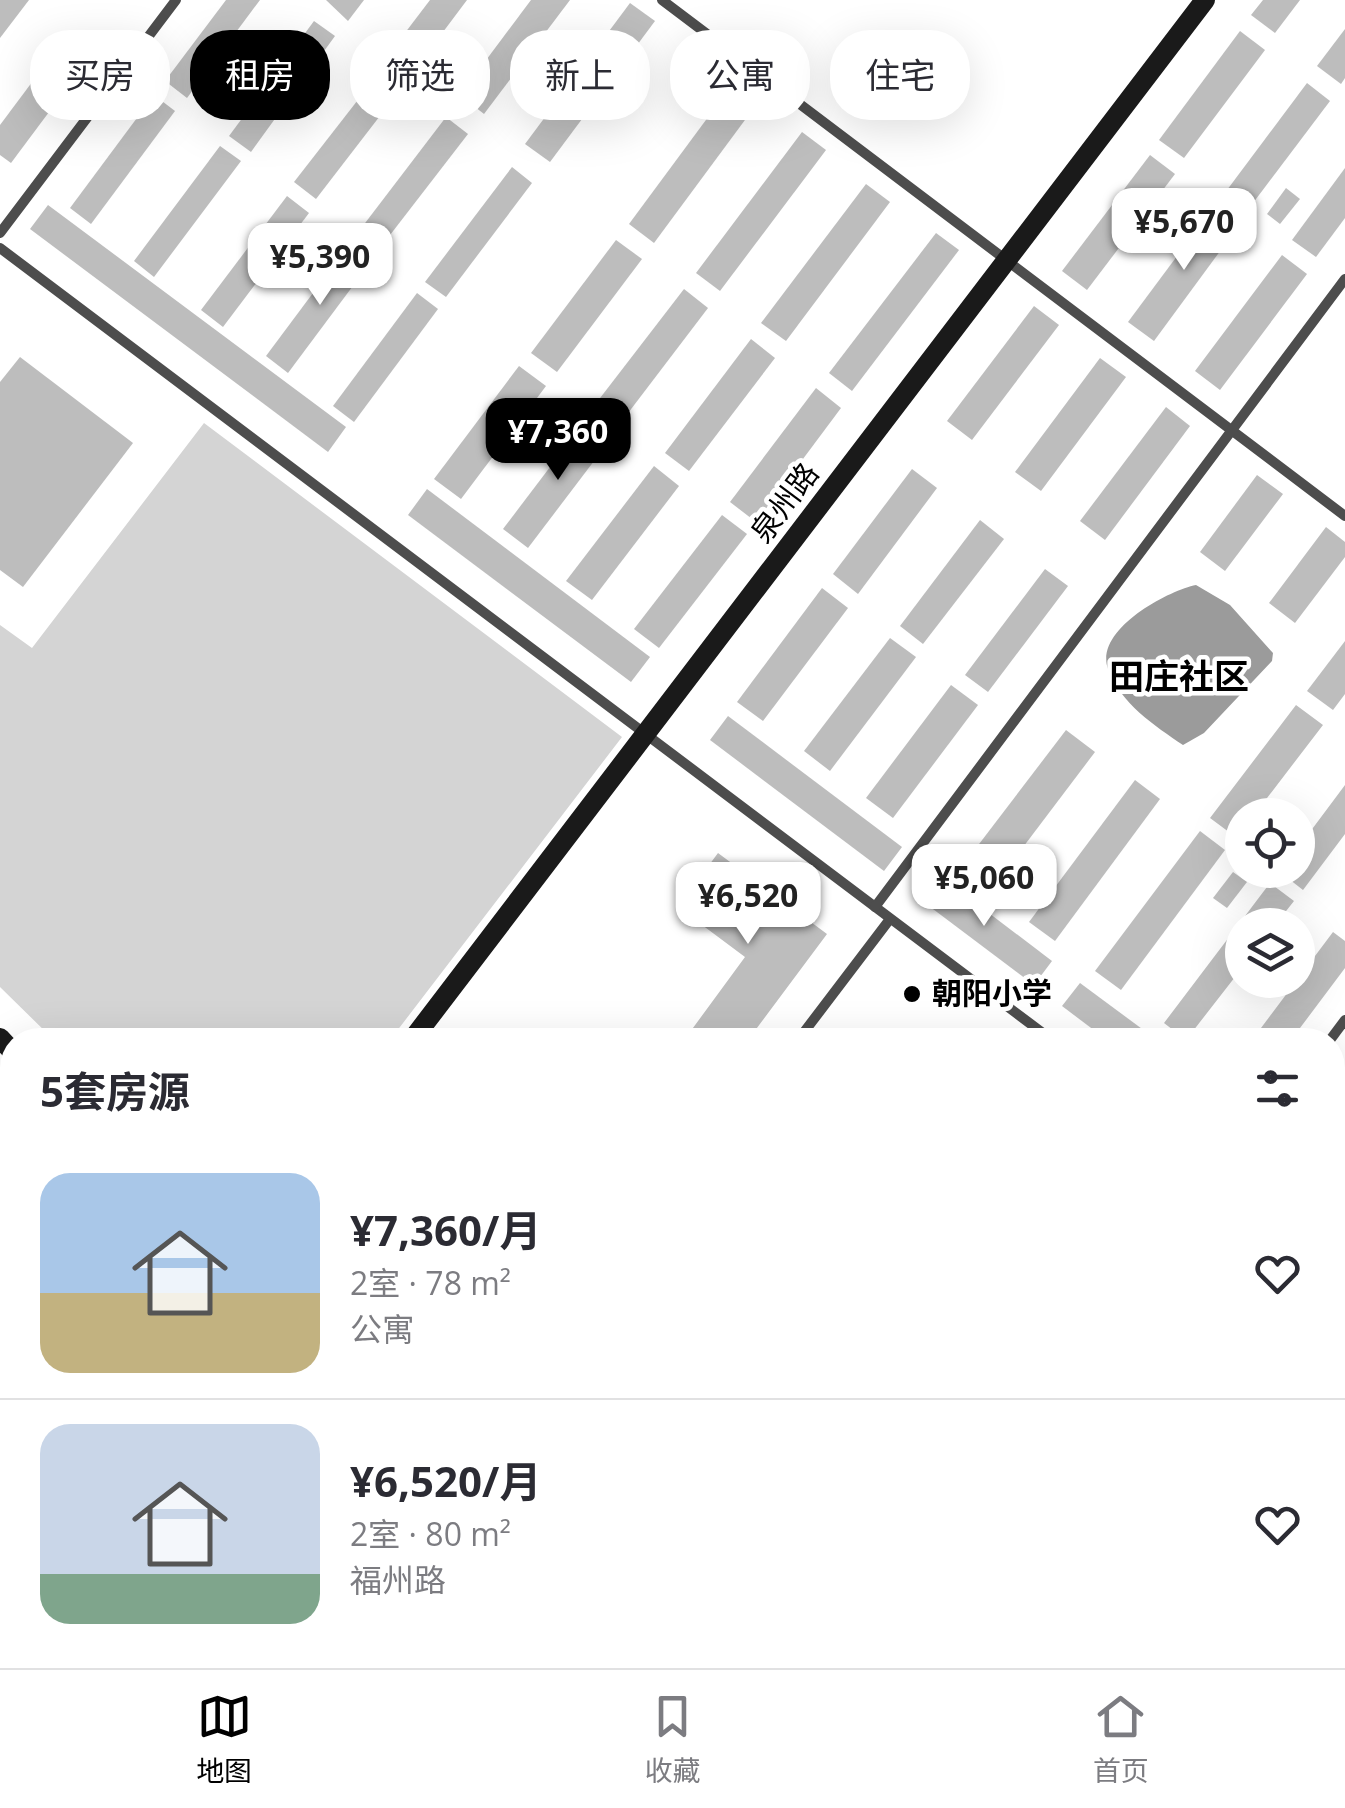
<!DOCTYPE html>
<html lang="zh">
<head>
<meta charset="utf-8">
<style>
	:root { --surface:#fff; --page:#f7f7f7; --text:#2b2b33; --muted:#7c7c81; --line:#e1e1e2; --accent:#000 }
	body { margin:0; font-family:"Open Sans","Noto Sans SC",sans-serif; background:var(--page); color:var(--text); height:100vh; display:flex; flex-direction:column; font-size:38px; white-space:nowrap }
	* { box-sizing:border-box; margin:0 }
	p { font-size:32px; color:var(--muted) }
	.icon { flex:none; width:55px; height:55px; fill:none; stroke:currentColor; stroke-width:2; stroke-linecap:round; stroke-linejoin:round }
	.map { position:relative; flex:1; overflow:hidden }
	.sheet { position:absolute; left:0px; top:1028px; width:1345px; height:642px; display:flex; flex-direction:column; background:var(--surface); border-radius:40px 40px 0 0; box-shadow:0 10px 40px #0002 }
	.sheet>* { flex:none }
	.hud { position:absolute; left:30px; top:30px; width:1285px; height:90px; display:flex; gap:20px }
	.buttons { position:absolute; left:1225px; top:798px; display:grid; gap:20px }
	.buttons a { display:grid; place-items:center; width:90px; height:90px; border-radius:50%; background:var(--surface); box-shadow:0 10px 40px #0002; font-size:50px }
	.price { position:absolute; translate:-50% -85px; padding:0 22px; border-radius:20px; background:#fff; color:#222; font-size:32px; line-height:65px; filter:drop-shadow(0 2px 5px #0008) }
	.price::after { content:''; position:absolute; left:50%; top:60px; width:30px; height:22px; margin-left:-15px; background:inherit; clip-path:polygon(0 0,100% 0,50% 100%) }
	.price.selected { background:var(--accent); color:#fff }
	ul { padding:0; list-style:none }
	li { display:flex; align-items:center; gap:30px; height:250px; padding:0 40px }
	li+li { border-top:2px solid var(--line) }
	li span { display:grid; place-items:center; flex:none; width:280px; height:200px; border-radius:30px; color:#555 }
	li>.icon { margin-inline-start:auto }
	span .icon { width:120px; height:120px; fill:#fffc; stroke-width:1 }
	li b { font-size:42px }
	h2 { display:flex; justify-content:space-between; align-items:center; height:120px; padding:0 40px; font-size:42px }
	.tag { padding:0 35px; border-radius:40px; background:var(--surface); box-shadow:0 10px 40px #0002; font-size:35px; line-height:90px }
	.tag.selected { background:var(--accent); color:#fff }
	.menu { display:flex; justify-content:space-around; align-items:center; height:140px; border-top:2px solid var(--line); background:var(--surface); font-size:28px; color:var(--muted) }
	.menu a { display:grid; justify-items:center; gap:5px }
	.menu .selected { color:var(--accent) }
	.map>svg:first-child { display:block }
	.green { fill:#d4d4d4 }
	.water { fill:#9b9b9b }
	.building { fill:#bdbdbd }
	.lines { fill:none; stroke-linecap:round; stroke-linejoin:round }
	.street { stroke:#4d4d4d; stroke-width:10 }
	.secondary { stroke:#1a1a1a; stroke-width:20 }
	.poi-dot { fill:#000; stroke:#fff; stroke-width:4 }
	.labels { text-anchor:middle; stroke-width:9; stroke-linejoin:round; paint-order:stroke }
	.street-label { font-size:30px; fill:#000; stroke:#fff }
	.poi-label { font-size:30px; font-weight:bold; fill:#000; stroke:#fff; text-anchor:start }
	.quarter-label { font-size:35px; font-weight:bold; fill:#000; stroke:#fff }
</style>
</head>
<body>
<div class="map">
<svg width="1345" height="1668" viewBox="0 0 1345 1668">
	<rect width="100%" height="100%" fill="#fff"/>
	<path class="green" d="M204,423L622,737L390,1040H54L0,987V625L32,648Z"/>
	<path class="water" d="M1196,585L1230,605L1273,653L1272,661L1204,733L1183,745C1155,726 1120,703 1108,669C1094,630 1167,591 1196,585Z"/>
	<g class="building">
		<path d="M0,0H29L0,38Z"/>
		<path d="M226,0H260L187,98L165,81Z"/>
		<path d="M326,0H364L348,21Z"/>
		<path d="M430,0H467L416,68L392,50Z"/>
		<path d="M531,0H570L484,114L460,95Z"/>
		<path d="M1263,0H1300L1275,33L1251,15Z"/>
		<path d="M630,3L655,21L550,162L525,144Z"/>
		<path d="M314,21L335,36L251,152L229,136Z"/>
		<path d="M1345,29V78L1341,84L1317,66Z"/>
		<path d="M71,30L96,49L11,163L0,155V125Z"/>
		<path d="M1240,31L1265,50L1184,158L1159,140Z"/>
		<path d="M382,69L403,86L316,199L294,182Z"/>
		<path d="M734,82L759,101L654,243L629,224Z"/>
		<path d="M1307,83L1330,101L1250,207L1227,190Z"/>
		<path d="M154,95L175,111L91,224L70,208Z"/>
		<path d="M446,117L468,134L380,248L359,231Z"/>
		<path d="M802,132L826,150L720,291L696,273Z"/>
		<path d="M220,146L241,161L154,277L134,261Z"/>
		<path d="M1150,155L1175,174L1087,290L1062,271Z"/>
		<path d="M512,167L532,183L446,297L425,282Z"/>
		<path d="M1345,168V218L1316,257L1292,240Z"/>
		<path d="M866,184L890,202L786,341L761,323Z"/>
		<path d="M1286,188L1300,199L1280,224L1267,214Z"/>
		<path d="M287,196L309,213L223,327L201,310Z"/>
		<path d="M48,205L346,427L328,452L30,229Z"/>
		<path d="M1215,205L1240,224L1154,341L1128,322Z"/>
		<path d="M936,233L959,250L852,391L829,373Z"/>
		<path d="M616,240L642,259L557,372L531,353Z"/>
		<path d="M351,242L373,259L288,373L266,356Z"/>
		<path d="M1282,255L1307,274L1220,390L1195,371Z"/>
		<path d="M684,289L708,308L622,421L597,402Z"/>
		<path d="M417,293L438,309L354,422L333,406Z"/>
		<path d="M1034,306L1059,325L972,440L947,421Z"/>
		<path d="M751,339L775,358L689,471L665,453Z"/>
		<path d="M20,357L133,443L23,587L0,570V382Z"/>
		<path d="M1100,358L1126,377L1041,491L1015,472Z"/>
		<path d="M519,366L546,386L461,499L434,479Z"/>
		<path d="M816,388L841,408L756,522L730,502Z"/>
		<path d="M1166,407L1190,426L1105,540L1080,521Z"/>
		<path d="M588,417L613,436L528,548L503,529Z"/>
		<path d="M654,466L679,486L592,600L566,581Z"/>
		<path d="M912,469L937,488L858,594L833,574Z"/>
		<path d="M1257,475L1283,494L1225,571L1200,552Z"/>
		<path d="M427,489L650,657L631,682L408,515Z"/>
		<path d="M722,515L747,534L659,648L634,629Z"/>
		<path d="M980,520L1004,539L923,644L900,626Z"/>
		<path d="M1326,527L1345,542V557L1295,623L1269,603Z"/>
		<path d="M1045,569L1068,586L988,692L965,675Z"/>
		<path d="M822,588L848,608L763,721L737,702Z"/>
		<path d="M890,638L916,657L830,771L804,751Z"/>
		<path d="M1345,641V694L1333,710L1307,691Z"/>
		<path d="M951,685L978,705L893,818L866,798Z"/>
		<path d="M1296,705L1323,725L1254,815H1242V831L1237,838L1210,818Z"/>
		<path d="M728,716L902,847L884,871L710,740Z"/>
		<path d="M1066,730L1095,752L990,891L960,869Z"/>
		<path d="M1135,780L1160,799L1055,941L1029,922Z"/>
		<path d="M1345,785V834L1303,890L1280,872L1298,870V848Z"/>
		<path d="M1200,831L1225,850L1121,990L1095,971Z"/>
		<path d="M718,853L827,934L748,1040H701L690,1032L745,957L678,907Z"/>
		<path d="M935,872L1052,961L1034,985L917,897Z"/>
		<path d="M1233,872L1247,882L1227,908L1213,898Z"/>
		<path d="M1270,883L1294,901L1275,925H1242V968L1186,1040L1164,1023Z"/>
		<path d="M1333,932L1345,941V968L1291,1040H1252Z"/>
		<path d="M1080,983L1157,1040H1107L1062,1006Z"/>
		<path d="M0,1137L12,1149V1187L0,1175Z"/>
		<path d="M12,1238V1285L0,1301V1255Z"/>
		<path d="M12,1382V1417L0,1408V1399Z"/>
		<path d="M12,1658H51L43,1668H19L10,1661Z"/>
		<path d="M214,1658H221L235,1668H206Z"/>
		<path d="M317,1658H360L352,1668H309Z"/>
		<path d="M415,1658H457L449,1668H407Z"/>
		<path d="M475,1658H514L525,1668H485Z"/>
		<path d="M767,1658H800L792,1668H776Z"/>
	</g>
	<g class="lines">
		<g class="street">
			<path d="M662,0L1345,516"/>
			<path d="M0,233L176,0"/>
			<path d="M0,248L1052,1040"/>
			<path d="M875,907L1345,279"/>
			<path d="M798,1040L890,919"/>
			<path d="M1330,1040L1345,1020"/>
			<path d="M1332,1648L1345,1635"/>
			<path d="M1313,1668L1323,1658"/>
		</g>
		<g class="secondary">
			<path d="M0,1038L12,1051"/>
			<path d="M412,1040L1205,0"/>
			<path d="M0,1574L12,1558"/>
			<path d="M629,1658L639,1668"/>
		</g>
	</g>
	<circle class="poi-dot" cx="912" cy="994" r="10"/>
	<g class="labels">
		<g class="street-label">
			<text transform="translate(785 503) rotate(-53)" y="10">泉州路</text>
		</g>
		<g class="poi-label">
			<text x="932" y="1004">朝阳小学</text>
		</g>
		<g class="quarter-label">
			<text x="1179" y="689">田庄社区</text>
		</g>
	</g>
</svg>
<div class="buttons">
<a><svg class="icon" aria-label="locate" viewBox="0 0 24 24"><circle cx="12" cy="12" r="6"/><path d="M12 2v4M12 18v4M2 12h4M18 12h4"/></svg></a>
<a><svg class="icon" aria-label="layers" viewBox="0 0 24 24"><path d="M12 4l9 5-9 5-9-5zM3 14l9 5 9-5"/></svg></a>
</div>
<b class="price" style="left:1184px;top:273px">¥5,670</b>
<b class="price" style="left:320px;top:308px">¥5,390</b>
<b class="price selected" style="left:558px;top:483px">¥7,360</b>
<b class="price" style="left:984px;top:929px">¥5,060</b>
<b class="price" style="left:748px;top:947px">¥6,520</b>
<div class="hud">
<a class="tag">买房</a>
<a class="tag selected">租房</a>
<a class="tag">筛选</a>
<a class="tag">新上</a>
<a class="tag">公寓</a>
<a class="tag">住宅</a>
</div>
<section class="sheet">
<h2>5套房源<svg class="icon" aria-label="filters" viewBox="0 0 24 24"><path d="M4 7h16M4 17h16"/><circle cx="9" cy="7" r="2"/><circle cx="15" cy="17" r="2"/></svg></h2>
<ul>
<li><span style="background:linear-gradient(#a9c7e8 60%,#c2b280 0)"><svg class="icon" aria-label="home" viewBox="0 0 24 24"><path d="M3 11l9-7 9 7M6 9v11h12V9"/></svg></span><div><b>¥7,360/月</b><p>2室 · 78 m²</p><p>公寓</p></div><svg class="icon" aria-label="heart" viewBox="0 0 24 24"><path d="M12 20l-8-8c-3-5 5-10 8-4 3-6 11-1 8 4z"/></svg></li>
<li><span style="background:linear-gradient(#c9d6e8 75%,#7fa58c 0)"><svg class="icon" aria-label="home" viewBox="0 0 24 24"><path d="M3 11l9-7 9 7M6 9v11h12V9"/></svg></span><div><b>¥6,520/月</b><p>2室 · 80 m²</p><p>福州路</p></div><svg class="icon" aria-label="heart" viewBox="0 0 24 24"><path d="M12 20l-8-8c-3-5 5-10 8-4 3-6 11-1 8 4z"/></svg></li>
</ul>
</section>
</div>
<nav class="menu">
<a class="selected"><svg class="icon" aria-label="map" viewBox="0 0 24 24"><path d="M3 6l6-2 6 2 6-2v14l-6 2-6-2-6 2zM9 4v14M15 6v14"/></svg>地图</a>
<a><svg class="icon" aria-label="saved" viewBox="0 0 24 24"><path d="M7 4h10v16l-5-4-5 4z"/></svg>收藏</a>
<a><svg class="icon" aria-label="home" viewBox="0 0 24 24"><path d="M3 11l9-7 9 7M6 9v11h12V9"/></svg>首页</a>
</nav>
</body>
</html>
